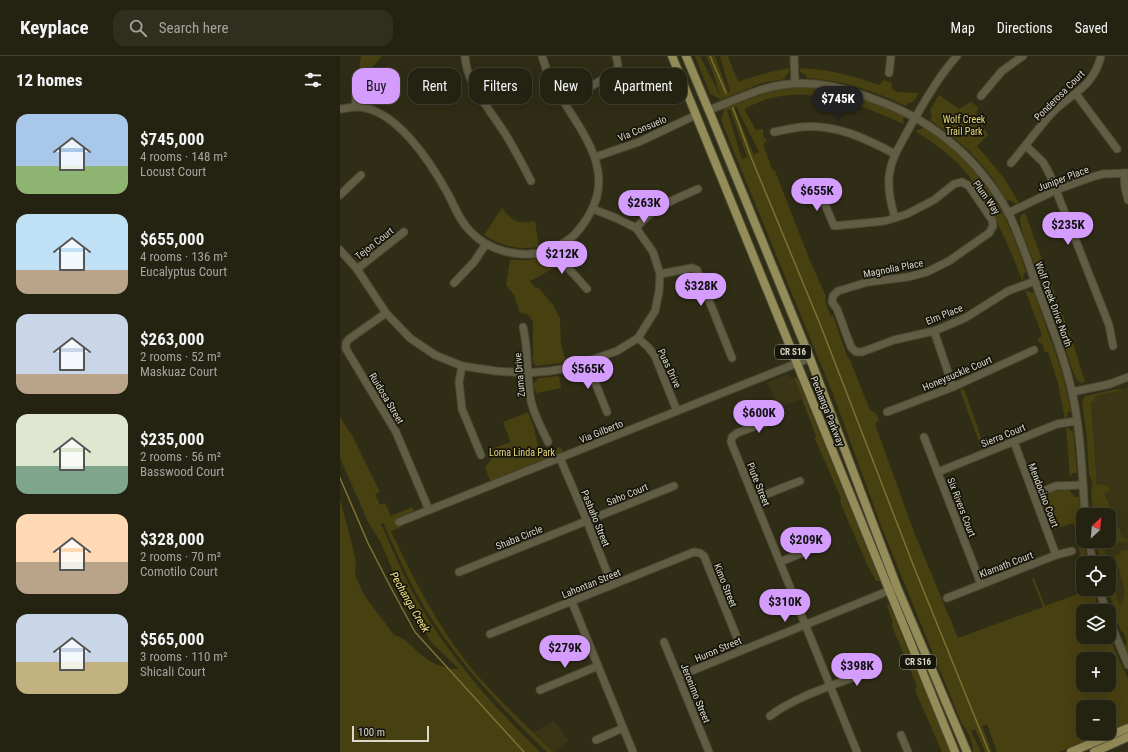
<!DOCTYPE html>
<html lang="en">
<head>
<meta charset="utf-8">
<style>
	:root { --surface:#242210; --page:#302f1e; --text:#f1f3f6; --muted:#a3a49f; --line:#413f30; --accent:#d49cfc }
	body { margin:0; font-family:"Roboto Condensed",sans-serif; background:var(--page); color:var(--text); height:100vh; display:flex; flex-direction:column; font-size:15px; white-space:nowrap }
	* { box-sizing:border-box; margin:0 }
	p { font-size:13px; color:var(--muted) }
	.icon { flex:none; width:22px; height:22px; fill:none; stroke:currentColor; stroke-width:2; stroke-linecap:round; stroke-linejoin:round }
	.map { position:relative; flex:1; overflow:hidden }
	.drawer { display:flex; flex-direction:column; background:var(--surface); width:340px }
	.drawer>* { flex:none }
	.hud { position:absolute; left:12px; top:12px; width:380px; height:36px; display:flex; gap:8px }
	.needle { width:26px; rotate:26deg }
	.fabs { position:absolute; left:736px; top:452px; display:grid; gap:8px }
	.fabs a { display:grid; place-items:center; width:40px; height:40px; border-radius:8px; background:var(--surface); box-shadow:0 4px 16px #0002,0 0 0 1px var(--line); font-size:20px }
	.scale { position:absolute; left:12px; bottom:10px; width:77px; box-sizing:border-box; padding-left:4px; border:2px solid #dad8ca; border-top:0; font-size:11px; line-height:14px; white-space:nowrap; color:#dad8ca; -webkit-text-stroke:3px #16150b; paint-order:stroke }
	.price { position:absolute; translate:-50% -34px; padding:0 9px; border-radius:14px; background:var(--accent); color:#111; font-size:13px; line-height:26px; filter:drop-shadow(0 1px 2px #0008) }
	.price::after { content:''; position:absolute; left:50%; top:24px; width:12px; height:9px; margin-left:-6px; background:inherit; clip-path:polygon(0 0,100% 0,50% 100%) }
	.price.on { background:#222; color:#fff }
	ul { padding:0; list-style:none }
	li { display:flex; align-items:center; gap:12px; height:100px; padding:0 16px }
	li span { display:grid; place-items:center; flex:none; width:112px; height:80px; border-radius:12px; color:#555 }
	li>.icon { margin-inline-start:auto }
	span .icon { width:48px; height:48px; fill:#fffc; stroke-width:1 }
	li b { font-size:17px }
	h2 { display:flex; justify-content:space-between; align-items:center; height:48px; padding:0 16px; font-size:17px }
	.tag { padding:0 14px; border-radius:12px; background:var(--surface); box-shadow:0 4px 16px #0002,0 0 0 1px var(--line); font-size:14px; line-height:36px }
	.tag.on { background:var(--accent); color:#111 }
	header { display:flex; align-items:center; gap:24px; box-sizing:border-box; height:56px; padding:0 20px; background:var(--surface); border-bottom:1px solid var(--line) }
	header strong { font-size:19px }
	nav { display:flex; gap:22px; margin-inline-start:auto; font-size:14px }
	.search { width:280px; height:36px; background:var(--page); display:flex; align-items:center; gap:10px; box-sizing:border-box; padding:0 14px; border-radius:12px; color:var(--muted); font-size:15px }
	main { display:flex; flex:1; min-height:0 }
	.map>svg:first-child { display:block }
	.built { fill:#3a3516 }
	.green { fill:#474011; fill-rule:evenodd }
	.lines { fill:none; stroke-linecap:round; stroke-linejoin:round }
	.stream { stroke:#7c7234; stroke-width:1.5 }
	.minor-casing { stroke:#4b4833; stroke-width:9 }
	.major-casing { stroke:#4b4833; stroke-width:10 }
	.minor { stroke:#615d44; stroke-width:7 }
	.major { stroke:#948c59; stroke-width:8 }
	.labels { text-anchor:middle; stroke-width:3.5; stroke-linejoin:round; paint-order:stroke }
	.shield { fill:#16150b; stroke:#9f9e91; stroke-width:1 }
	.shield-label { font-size:9px; font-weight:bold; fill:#dad8ca }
	.street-label { font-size:10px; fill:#dad8ca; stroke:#16150b }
	.park-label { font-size:10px; fill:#e6d87d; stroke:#16150b }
	.water-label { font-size:11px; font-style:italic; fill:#f3e489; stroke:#16150b }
</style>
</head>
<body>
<header>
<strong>Keyplace</strong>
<div class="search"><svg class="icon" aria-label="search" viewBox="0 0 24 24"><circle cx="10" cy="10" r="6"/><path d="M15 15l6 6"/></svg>Search here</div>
<nav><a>Map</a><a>Directions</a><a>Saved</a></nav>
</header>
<main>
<section class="drawer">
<h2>12 homes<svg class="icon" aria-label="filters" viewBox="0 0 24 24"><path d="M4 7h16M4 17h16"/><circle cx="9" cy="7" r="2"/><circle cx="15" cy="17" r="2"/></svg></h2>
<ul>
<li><span style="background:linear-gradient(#a9c7e8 65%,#8fb573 0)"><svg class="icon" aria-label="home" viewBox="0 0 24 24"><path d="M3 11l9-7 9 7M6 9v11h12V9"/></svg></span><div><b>$745,000</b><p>4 rooms · 148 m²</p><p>Locust Court</p></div></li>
<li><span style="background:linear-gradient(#bfe0f5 70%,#b9a48a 0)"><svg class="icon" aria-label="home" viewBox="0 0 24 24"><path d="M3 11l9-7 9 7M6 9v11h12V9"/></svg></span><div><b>$655,000</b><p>4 rooms · 136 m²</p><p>Eucalyptus Court</p></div></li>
<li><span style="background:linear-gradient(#c9d6e8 75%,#b9a48a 0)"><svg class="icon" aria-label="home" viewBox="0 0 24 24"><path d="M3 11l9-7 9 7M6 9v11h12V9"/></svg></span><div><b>$263,000</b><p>2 rooms · 52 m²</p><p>Maskuaz Court</p></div></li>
<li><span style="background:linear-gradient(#dfe7d0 65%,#7fa58c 0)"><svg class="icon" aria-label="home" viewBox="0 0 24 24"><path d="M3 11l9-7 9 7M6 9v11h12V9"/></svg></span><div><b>$235,000</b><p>2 rooms · 56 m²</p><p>Basswood Court</p></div></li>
<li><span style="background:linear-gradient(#ffd9b3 60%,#b9a48a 0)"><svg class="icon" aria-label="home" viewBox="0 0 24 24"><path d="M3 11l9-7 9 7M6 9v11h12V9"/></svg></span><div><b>$328,000</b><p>2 rooms · 70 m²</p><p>Comotilo Court</p></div></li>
<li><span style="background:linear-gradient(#c9d6e8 60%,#c2b280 0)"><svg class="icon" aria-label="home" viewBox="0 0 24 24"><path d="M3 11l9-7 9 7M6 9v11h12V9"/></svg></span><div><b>$565,000</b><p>3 rooms · 110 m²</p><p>Shicali Court</p></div></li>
</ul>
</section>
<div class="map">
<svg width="788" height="696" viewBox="0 0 788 696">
	<rect width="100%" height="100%" fill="#302d16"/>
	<g class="built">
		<path d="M448,318L449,321L454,322L462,343L441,351L437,350L428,326Z"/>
		<path d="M788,331V555L783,557L771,523L763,485H769V459H760L750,339L777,333L781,334Z"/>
		<path d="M214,665L229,685L216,696H213L193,676Z"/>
	</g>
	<g class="green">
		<path d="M21,0H42L26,18L19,15Z"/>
		<path d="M355,0H360L380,39L373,16L366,0H375L388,36L390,35L380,0H388L398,26C415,19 431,16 449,12V16L445,21V23L422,27L380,44L379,42L370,38Z"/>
		<path d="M460,12C489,13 513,20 540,29L543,24L551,26L552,33L557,36L579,37L574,45L567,48L566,50C534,35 501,24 466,22V19L460,16Z"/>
		<path d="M460,31C496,32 532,45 564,60L563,63L564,68C521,49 475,30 427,43C419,46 412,49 404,53L416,74L423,73V80L427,85L423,88L432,113L435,115L470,205L486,240C484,247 488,253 491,260L493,259L507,300L509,302L530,354L536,357L539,364L535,368L574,476L618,582L703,551L692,523L694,522L705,550L746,535V533H753L759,555H743V581H769L788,623V668L769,677V651H743V677H768L720,696H657L647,668L642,670L652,696H645L635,673L631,675L641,696H633C633,684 628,676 621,666L543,475L493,338L381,64L384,55L383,53C412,42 430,34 460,31ZM396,50L419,96L414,99L394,52ZM390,53L407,101L402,103L387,54ZM743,603H769V629H743Z"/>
		<path d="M599,39L619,53L631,46L638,51L636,59L648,79L637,90L664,122L679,147L676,149L674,146L669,144L667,145C659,133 652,120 642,109C627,91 609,77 590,64L592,62L590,54Z"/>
		<path d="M583,71C620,94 651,130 669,170C676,185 681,201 686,216L684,217L683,223L682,224C668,186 652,153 629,120C615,102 594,87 575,75L581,73Z"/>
		<path d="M162,152C173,166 177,168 195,165L199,191C178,194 161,190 144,179Z"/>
		<path d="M685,157L733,287L745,326L741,327L737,324L732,313L720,276L682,175L680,164L681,159Z"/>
		<path d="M211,200L217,202L220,209L190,225L196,232L198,231L213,249L220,263L221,288L226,306L197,310L193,306V267C191,260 187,257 180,257L174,239L166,229L170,204H189Z"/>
		<path d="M685,234L692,237L694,236L722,316L731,356H728L726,364H725L718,327L708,296H704L703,289L697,284L702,279Z"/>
		<path d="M219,320L221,332L196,337L193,328L199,322Z"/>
		<path d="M457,321L540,525H536L527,508L500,446L501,442L475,383L476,380L454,322Z"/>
		<path d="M624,333L644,390L641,391L620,334Z"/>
		<path d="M777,333L784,334L755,340V345L751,346L757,429L762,428L769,431L770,434L764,437L783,482L788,484V485L773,488L772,470L769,463V459H753L751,436C753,431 753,423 749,419L747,381L742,345L745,340Z"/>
		<path d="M188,356L194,372L199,394C206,399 214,398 218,391L221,392L223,396L150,425L145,411L149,407L152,402L149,394L171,386L163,366Z"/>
		<path d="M0,361L13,381L40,436L35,438L40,449L45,447L51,460L72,451L74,455L57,462L61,471L51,475C72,520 94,563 124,603C150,636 182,666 213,696H207C156,647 106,594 73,531C62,510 53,488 43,467L41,468C54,497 66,526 82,553C114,606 156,653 200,696H0V443L12,488L16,507L15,519L24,539L54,579C65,582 71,589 79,597C89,606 106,614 119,613L91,586L76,558L65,543L40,485L28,466L0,402Z"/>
		<path d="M726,370L731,375L733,374L737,417H733L730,421Z"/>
		<path d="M730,433V436L736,441H739L743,485L748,507H743V519L734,467L711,474L701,446L704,445L705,441L703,440L716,435Z"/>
		<path d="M756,485H763L768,507H760Z"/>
		<path d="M788,494V598L784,589L786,588L787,585L783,576L781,575L775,561L776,556L767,533H769V513L780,550L784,542L785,536L775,499L781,498V495Z"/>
		<path d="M549,548L610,696H602L575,634L577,630L552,570L553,566L547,550Z"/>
	</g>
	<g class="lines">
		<g class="stream">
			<path d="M370,0L386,37"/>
			<path d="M393,52L411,101L480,268L574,511L649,696"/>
			<path d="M0,422L28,487L50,530L75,576L184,696"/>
		</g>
		<defs>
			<g id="minor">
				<path d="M125,0C125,25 152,57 166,79C175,94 183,109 191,125"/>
				<path d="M454,0L455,27"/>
				<path d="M549,17L551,0"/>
				<path d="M736,38L777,93"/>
				<path d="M641,40L662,15L683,0"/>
				<path d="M225,47L277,14L278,8L276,0"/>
				<path d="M15,51L18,26"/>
				<path d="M0,53C5,53 10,51 15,51C55,50 91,107 108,138C115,151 120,166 131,176C149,195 179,202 204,196C211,194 219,190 225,186C236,180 243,169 249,159C279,109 233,68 212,25C207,17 205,9 202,0"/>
				<path d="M369,54C393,45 416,33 441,29C475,23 508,33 539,45C595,66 639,104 668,156C680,180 688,206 697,231C710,266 724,300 732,336C741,376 742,418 745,459"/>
				<path d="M434,76C443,74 452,72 461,71C494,67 527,83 555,98"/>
				<path d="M686,90L703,106L710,119L769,269L773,290"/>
				<path d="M255,101L299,86L356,59"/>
				<path d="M671,107C684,92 696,75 710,59C730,37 753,33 761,0"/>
				<path d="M784,117L785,132L788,144"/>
				<path d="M479,134L494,170L545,165L567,158L594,144L614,128L622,126L629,130L652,164L653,170L649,177L609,205L587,216L568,221L528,226L498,235L493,240L492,246L497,253L511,291L516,296H522L554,284L594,275L604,271L625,262L668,235L695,225"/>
				<path d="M0,139L21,119"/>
				<path d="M668,157L716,134L752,121L763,118L788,117"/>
				<path d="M555,162C551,149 548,136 549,122C550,103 562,86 571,69C585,45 598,21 617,0"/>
				<path d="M296,172C315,150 331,145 358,133"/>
				<path d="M217,191L230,214L247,233"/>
				<path d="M0,194L17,213L46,257L70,282L95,299L122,310L156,315L187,317L210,315L228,312L277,295L298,282L315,255L319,236L320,218L313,196L296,172L276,162L253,153"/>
				<path d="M17,213L64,176"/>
				<path d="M320,218L352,212L357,214L392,302"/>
				<path d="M114,227L134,206L146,188"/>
				<path d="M46,257L9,283L6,287V293L56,376L89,454"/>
				<path d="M183,271C189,295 186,321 191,345C194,359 202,373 208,386"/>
				<path d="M594,275L613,331"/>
				<path d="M298,282L308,291L315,300L337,355"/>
				<path d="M247,306L267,356"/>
				<path d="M122,310L119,326L122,353L141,399"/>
				<path d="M732,336L770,328L788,321"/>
				<path d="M547,356L613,331L694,294"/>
				<path d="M435,363L397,377L392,381L391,386L517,696"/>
				<path d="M584,381L641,528"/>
				<path d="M674,386L716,499"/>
				<path d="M220,402L247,465L272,529"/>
				<path d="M598,416L717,368L737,365"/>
				<path d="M694,439L716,430L743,429"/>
				<path d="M414,443L460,425"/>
				<path d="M59,466L470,302"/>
				<path d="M749,485L753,507"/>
				<path d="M440,506L486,487"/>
				<path d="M119,516L334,430"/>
				<path d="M759,533L766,555"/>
				<path d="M607,542L716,499L732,495"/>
				<path d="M232,546L293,696"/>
				<path d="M769,564L788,609"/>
				<path d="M150,578L354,496L360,497L364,500L402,594"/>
				<path d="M324,586L369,696"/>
				<path d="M339,620L541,538L553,532"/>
				<path d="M200,634L258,610"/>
				<path d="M430,660C457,639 503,626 536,613"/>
				<path d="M561,679L568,696"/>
				<path d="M256,684L283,672"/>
			</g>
			<g id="major">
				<path d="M332,0C427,232 520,464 615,696"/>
				<path d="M346,0L372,62L470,302L557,531L627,696"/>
				<path d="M731,696L788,672"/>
				<path d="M754,696L788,681"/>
			</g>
		</defs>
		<use href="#minor" class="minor-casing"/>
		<use href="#major" class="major-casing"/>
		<use href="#minor" class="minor"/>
		<use href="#major" class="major"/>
	</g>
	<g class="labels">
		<g class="shield">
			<rect x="435" y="289" width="36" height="14" rx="3"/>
			<rect x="560" y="599" width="36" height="14" rx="3"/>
		</g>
		<g class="shield-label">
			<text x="453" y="299">CR S16</text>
			<text x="578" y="609">CR S16</text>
		</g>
		<g class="street-label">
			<text transform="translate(719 39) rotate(-45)" y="4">Ponderosa Court</text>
			<text transform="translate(302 72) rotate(-23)" y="4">Via Consuelo</text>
			<text transform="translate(723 122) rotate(-21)" y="4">Juniper Place</text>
			<text transform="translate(647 141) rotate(55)" y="4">Plum Way</text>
			<text transform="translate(34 187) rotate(-38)" y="4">Tejon Court</text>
			<text transform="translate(553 212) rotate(-11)" y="4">Magnolia Place</text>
			<text transform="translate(714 248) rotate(70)" y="4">Wolf Creek Drive North</text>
			<text transform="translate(604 258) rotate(-22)" y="4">Elm Place</text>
			<text transform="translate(330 312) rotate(65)" y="4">Puas Drive</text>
			<text transform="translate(617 317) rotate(-23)" y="4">Honeysuckle Court</text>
			<text transform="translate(179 319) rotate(-95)" y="4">Zuma Drive</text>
			<text transform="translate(47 342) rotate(59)" y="4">Ruidosa Street</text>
			<text transform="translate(488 355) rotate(68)" y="4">Pechanga Parkway</text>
			<text transform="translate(261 375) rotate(-22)" y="4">Via Gilberto</text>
			<text transform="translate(663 379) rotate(-22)" y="4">Sierra Court</text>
			<text transform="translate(419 428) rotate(68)" y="4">Piute Street</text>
			<text transform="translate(287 438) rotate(-22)" y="4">Saho Court</text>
			<text transform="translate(704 439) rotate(69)" y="4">Mendocino Court</text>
			<text transform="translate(622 451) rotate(69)" y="4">Six Rivers Court</text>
			<text transform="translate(256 462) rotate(68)" y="4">Pashaho Street</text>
			<text transform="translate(179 481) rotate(-22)" y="4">Shaba Circle</text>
			<text transform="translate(666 508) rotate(-21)" y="4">Klamath Court</text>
			<text transform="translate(251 527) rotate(-22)" y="4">Lahontan Street</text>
			<text transform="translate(386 529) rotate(68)" y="4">Kimo Street</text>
			<text transform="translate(378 593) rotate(-23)" y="4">Huron Street</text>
			<text transform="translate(356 637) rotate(68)" y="4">Jeronimo Street</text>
		</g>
		<g class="park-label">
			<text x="624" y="67">Wolf Creek<tspan x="624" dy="12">Trail Park</tspan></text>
			<text x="182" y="400">Loma Linda Park</text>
		</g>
		<g class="water-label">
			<text transform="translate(70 546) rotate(60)" y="4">Pechanga Creek</text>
		</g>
	</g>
</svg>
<div class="fabs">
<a><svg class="needle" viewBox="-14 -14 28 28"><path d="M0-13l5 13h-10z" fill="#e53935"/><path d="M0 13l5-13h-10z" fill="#a3a49f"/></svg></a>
<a><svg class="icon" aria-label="locate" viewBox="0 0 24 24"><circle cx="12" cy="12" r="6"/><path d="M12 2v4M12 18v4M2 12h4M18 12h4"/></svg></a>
<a><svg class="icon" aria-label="layers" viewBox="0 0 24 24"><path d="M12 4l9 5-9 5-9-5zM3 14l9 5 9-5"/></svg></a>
<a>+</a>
<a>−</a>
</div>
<div class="scale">100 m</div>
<b class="price on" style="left:498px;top:64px">$745K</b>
<b class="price" style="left:477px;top:156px">$655K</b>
<b class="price" style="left:304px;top:168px">$263K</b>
<b class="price" style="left:728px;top:190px">$235K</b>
<b class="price" style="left:222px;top:219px">$212K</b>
<b class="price" style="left:361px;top:251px">$328K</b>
<b class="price" style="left:248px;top:334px">$565K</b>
<b class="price" style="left:419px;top:378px">$600K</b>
<b class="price" style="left:466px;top:505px">$209K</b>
<b class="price" style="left:445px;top:567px">$310K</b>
<b class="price" style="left:225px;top:613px">$279K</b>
<b class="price" style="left:517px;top:631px">$398K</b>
<div class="hud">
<a class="tag on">Buy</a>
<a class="tag">Rent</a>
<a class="tag">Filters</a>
<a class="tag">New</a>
<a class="tag">Apartment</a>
</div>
</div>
</main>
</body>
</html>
